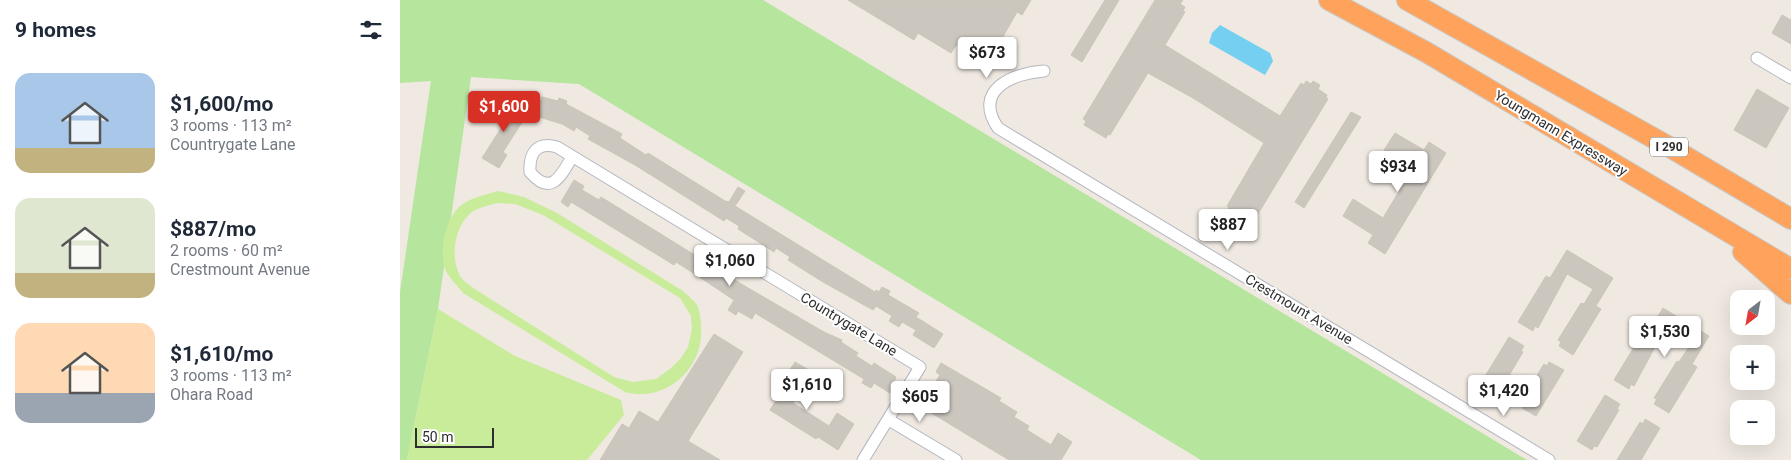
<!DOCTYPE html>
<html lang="en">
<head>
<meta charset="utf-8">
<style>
	:root { --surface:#fff; --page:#f6f6f7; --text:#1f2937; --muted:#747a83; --accent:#d93025 }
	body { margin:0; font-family:Roboto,sans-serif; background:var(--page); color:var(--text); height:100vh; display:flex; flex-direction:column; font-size:19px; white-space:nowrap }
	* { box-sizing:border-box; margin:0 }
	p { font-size:16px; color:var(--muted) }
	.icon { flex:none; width:28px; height:28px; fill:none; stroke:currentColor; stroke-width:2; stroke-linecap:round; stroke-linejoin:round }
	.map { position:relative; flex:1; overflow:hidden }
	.details { display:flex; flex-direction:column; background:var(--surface); width:400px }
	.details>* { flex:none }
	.needle { width:32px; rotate:211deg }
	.fabs { position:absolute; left:1330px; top:290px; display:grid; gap:10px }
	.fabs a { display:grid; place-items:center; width:45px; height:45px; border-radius:10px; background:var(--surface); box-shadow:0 5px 20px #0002; font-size:25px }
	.scale { position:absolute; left:15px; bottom:12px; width:79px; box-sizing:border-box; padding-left:5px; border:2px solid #2e2e2e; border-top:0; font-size:14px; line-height:18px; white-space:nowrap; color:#2e2e2e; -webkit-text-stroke:4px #fff; paint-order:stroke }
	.price { position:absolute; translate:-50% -42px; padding:0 11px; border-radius:5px; background:#fff; color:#222; font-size:16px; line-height:32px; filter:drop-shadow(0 1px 2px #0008) }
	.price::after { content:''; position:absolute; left:50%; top:30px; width:15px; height:11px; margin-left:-8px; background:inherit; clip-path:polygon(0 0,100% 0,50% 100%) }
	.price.selected { background:var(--accent); color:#fff }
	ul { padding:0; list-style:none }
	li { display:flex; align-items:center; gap:15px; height:125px; padding:0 15px }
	li span { display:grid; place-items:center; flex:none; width:140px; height:100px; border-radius:15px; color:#555 }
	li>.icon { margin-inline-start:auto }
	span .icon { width:60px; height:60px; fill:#fffc; stroke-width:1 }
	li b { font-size:21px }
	h2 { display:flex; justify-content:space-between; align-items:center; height:60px; padding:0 15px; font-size:21px }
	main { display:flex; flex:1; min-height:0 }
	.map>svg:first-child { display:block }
	.green { fill:#b6e59e }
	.pitch { fill:#c9ec9a; fill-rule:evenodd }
	.water { fill:#75cff0 }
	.building { fill:#cbc7bf; stroke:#cbc5ba }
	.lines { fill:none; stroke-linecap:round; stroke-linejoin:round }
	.street-casing { stroke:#b4b7c1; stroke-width:13 }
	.highway-casing { stroke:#c9c9c9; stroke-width:22 }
	.street { stroke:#fff; stroke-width:11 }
	.highway { stroke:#ffa35c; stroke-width:20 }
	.labels { text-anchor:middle; stroke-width:4; stroke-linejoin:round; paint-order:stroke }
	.shield { fill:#fff; stroke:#6d6d6d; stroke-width:1 }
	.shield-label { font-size:12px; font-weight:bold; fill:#2e2e2e }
	.street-label { font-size:14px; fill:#2e2e2e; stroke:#fff }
</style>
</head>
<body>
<main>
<section class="details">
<h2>9 homes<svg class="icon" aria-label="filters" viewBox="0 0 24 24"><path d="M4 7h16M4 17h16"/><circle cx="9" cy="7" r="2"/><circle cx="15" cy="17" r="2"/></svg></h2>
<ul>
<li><span style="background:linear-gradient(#a9c7e8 75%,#c2b280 0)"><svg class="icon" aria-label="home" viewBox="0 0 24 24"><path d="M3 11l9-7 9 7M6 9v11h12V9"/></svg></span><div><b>$1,600/mo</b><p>3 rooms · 113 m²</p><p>Countrygate Lane</p></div></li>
<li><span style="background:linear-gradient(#dfe7d0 75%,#c2b280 0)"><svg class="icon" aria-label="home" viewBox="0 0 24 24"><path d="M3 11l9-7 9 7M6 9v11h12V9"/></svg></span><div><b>$887/mo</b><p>2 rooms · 60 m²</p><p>Crestmount Avenue</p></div></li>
<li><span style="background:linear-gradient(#ffd9b3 70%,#9aa5b1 0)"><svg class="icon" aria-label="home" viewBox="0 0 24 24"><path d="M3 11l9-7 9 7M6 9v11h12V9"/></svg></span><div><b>$1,610/mo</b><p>3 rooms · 113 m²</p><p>Ohara Road</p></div></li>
</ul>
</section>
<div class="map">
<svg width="1391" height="460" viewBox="0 0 1391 460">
	<rect width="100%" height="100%" fill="#efe9e1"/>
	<path class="green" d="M0,0H363L1127,460H801L179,84L71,77L38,309L7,460H0V292L31,81L0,83Z"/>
	<g class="pitch">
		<path d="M98,191L124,197L157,213L283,291C287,295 294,300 297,305C300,311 301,321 301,328C304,369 265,403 225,392L63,293C58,286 50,279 46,271C38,254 45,221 58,208C68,198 85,195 98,191ZM98,203L115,204L143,215L280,298L291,316L292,329L288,347L281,358L271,368L256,379L233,382L214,377L78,291C72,287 64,282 60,276C50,257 54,226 72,212C80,207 89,205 98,203Z"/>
		<path d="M38,309L115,356L221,400L224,415L187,460H7Z"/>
	</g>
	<path class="water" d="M820,25L870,53L873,61L865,75L809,43L812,33Z"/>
	<g class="building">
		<path d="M448,0H631L622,15L617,12L596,49L594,48L588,59H582L557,44L551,53L518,33L514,40Z"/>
		<path d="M705,0H719L682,62L671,55Z"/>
		<path d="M755,0H783L780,4L785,7L783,11L785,12L765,45L880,116L901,83L904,85L906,81L911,84L913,81L920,85L918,89L927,95L926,98L928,99L853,222L852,221L850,224L827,211L829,207L827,206L864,143L793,98L748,73L710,135L708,134L706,138L684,125L686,121L683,119Z"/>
		<path d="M1382,15L1391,20V44L1372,33Z"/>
		<path d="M1357,89L1389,108L1366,148L1334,130Z"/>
		<path d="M142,97L158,101L159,98L167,101L166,104L222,134L220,138L246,155L248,153L325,201L329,202L338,187L345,191L335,206L475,292L476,290L479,292L482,287L490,291L488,295L519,313L516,317L543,334L534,348L513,335L516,330L502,322L499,327L489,321L492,316L476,306L473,310L423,282L388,260L390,257L376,248L374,252L338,229L339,226L326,218L324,221L235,165L188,139L190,136L176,127L174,131L162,124L136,116Z"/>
		<path d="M113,103L128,113L103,152L107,155L99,168L82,158L103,125L90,117L97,105L107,112Z"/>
		<path d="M951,112L961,117L904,208L895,202Z"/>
		<path d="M995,133L1024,150L1029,142L1046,153L985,254L968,243L973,235L943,216L953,199L983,218L1013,168L984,150Z"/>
		<path d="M174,180L184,186L182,190L199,200L201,197L348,288L424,332L442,340L441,342L458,353L456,356L472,366L474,363L496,377L490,393L474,383L471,388L462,383L464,379L355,313L352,319L338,311L336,315L328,310L334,300L298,276L276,262L274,265L171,202L168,207L161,202Z"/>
		<path d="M1167,250L1213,278L1196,306L1201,309L1173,355L1159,346L1161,342L1158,340L1181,303L1184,304L1193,289L1167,274L1138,328L1135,326L1133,331L1118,322L1146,276L1150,278Z"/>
		<path d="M1263,308L1309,336L1292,364L1297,367L1269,413L1254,404L1257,399L1254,398L1277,361L1279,362L1289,347L1263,332L1234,386L1231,384L1229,389L1214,380L1242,334L1246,336Z"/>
		<path d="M314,334L343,352L288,441L320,460H200L222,424L229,428L239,411L258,422Z"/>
		<path d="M1109,337L1124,346L1121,351L1123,352L1101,389L1099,388L1096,392L1081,383Z"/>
		<path d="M395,362L412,372L393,403L429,426L437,413L454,424L438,450L418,437L416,439L370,410L379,396L375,393Z"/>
		<path d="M1149,362L1164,370L1136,416L1122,408L1124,403L1121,401L1144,364L1147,366Z"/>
		<path d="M541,363L601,398L599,401L617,412L614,417L629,426L627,430L651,445L658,433L672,442L661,460H609L520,406L540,375L536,372Z"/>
		<path d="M1205,395L1220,404L1217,409L1219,410L1197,447L1194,446L1192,450L1177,441Z"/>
		<path d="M1245,419L1260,428L1241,460H1217L1240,422L1243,424Z"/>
	</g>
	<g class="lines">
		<defs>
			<g id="street">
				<path d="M1357,58L1391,78"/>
				<path d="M644,71C613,73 572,90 598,128L1149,460"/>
				<path d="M172,157C161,176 151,197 130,172C129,153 137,141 157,147L520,367L463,460"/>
				<path d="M489,420L556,460"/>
			</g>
			<g id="highway">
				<path d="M929,0L1026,52L1391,269"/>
				<path d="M1007,0L1273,149L1391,219"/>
				<path d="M1343,252L1391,294"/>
			</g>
		</defs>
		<use href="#street" class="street-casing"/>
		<use href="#highway" class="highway-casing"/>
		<use href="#street" class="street"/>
		<use href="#highway" class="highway"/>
	</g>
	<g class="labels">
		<rect class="shield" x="1250" y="137.5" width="38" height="19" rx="4"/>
		<g class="shield-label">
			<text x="1269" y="151">I 290</text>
		</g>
		<g class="street-label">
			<text transform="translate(1161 133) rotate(31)" y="5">Youngmann Expressway</text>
			<text transform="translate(899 309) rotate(31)" y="5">Crestmount Avenue</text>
			<text transform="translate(449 324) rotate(31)" y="5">Countrygate Lane</text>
		</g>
	</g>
</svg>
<div class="fabs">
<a><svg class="needle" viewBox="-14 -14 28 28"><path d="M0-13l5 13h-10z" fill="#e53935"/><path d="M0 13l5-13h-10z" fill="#747a83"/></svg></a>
<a>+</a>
<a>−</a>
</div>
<div class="scale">50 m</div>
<b class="price" style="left:587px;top:79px">$673</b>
<b class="price selected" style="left:104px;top:133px">$1,600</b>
<b class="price" style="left:998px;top:193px">$934</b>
<b class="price" style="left:828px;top:251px">$887</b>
<b class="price" style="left:330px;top:287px">$1,060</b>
<b class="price" style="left:1265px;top:358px">$1,530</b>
<b class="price" style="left:407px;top:411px">$1,610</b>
<b class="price" style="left:1104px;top:417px">$1,420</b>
<b class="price" style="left:520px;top:423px">$605</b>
</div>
</main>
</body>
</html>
